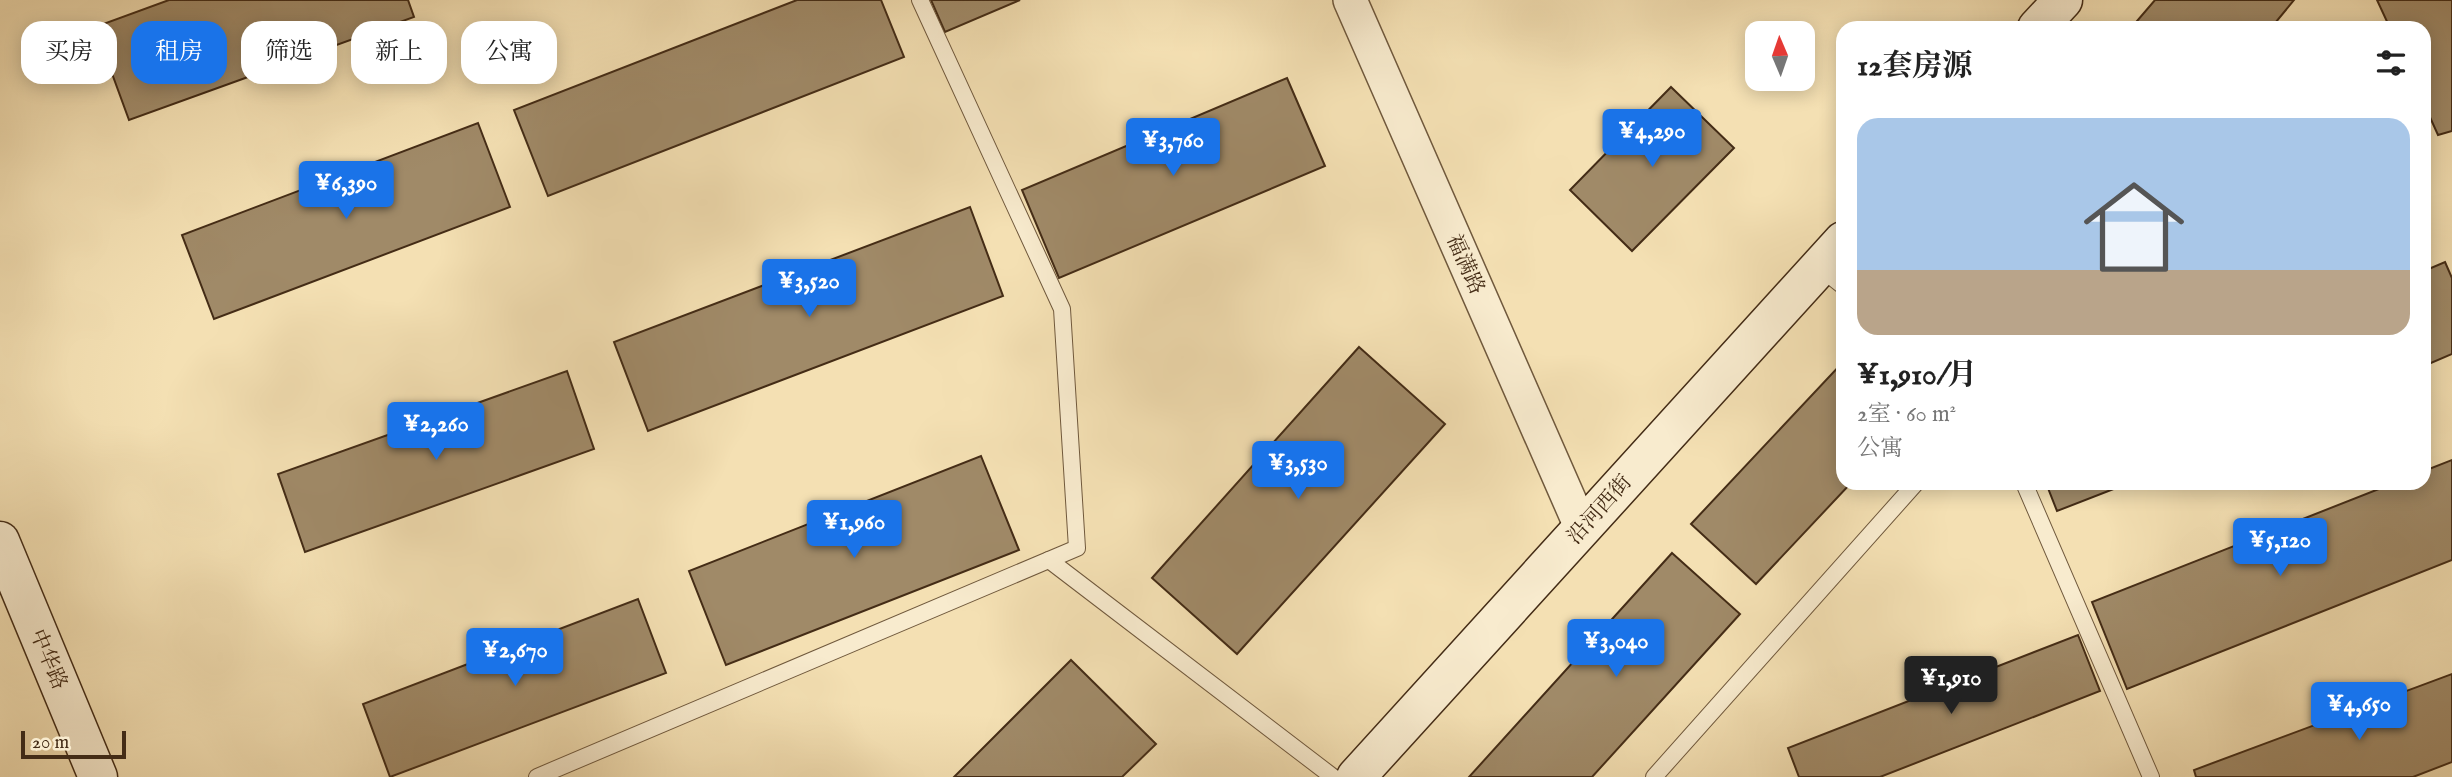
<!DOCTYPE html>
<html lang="zh">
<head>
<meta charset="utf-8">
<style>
	:root { --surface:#fff; --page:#f6f6f6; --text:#222; --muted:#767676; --line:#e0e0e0; --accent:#1a73e8 }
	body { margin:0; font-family:"IM FELL English","Noto Serif SC",serif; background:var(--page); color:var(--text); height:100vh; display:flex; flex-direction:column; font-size:26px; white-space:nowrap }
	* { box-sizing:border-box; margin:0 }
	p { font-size:23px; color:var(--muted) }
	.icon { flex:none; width:38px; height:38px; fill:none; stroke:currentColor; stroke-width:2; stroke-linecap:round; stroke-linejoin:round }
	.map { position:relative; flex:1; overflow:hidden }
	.details { position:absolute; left:1836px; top:21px; width:595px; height:469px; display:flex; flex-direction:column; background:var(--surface); border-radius:21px; box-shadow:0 4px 18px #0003 }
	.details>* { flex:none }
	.top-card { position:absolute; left:21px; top:21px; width:665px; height:63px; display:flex; gap:14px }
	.needle { width:46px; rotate:358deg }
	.fabs { position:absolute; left:1745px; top:21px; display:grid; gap:14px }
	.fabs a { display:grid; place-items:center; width:70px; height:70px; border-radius:14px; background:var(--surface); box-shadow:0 4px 18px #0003; font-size:35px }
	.scale { position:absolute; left:21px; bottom:18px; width:105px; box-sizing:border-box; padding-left:7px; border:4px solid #442c16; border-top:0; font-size:19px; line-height:24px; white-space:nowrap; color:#442c16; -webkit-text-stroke:5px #f8ebce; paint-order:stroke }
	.price { position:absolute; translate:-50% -60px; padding:0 16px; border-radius:7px; background:var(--accent); color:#fff; font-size:23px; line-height:46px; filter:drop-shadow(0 2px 4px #0008) }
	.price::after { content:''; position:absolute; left:50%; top:42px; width:21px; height:16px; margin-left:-10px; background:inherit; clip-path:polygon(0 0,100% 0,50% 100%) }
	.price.active { background:#222; color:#fff }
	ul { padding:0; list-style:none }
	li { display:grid; align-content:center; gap:14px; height:371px; padding:0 21px }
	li+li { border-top:2px solid var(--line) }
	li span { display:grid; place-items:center; height:217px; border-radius:21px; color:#555 }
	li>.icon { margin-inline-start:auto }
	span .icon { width:126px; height:126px; fill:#fffc; stroke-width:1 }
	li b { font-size:30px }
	h2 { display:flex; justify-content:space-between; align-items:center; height:84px; padding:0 21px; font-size:30px }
	.pill { padding:0 24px; border-radius:21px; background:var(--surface); box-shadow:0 4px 18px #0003; font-size:24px; line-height:63px }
	.pill.active { background:var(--accent); color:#fff }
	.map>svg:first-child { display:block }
	.building { fill:#a08a68; stroke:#442c16; stroke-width:2 }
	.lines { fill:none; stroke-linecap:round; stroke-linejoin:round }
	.lane-casing { stroke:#70593d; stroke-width:18 }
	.street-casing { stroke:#70593d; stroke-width:36 }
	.secondary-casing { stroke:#442c16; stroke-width:41 }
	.lane { stroke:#f8ebce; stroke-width:16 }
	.street { stroke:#f8ebce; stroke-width:33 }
	.secondary { stroke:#f8ebce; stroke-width:38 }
	.labels { text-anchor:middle; stroke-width:5; stroke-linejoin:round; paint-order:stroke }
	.street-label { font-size:21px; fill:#442c16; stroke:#f8ebce }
</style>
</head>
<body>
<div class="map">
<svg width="2452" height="777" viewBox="0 0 2452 777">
	<rect width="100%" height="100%" fill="#f4e0b3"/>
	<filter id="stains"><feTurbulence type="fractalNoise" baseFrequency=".00286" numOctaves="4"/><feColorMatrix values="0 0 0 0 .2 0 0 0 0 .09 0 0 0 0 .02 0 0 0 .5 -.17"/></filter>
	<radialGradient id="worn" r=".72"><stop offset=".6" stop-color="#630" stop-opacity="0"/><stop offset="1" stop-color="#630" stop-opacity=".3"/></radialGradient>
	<g class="building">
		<path d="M169,0H408L414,17L129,120L95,27Z"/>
		<path d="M797,0H881L904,57L548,196L514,110Z"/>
		<path d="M931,0H1020L945,32Z"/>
		<path d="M2155,0H2294L2271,28H2131Z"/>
		<path d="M2377,0H2452V131L2438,135L2424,104V28H2390Z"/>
		<path d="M1287,78L1325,166L1059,278L1022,190Z"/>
		<path d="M1671,87L1734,148L1632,251L1570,190Z"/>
		<path d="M478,123L510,207L214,319L182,235Z"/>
		<path d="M970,207L1003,296L648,431L614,342Z"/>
		<path d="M2445,262L2452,278V354L2424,366V271Z"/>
		<path d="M1359,347L1445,424L1237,654L1152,578Z"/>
		<path d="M1843,362V483H1851L1756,584L1691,524Z"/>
		<path d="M567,371L594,449L305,552L278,474Z"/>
		<path d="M981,456L1019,550L726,665L689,571Z"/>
		<path d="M2452,460V560L2127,689L2092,602L2394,483H2424V471Z"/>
		<path d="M2046,483H2129L2057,511Z"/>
		<path d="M1672,553L1740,614L1592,777H1469Z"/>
		<path d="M638,599L666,673L390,777L363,704Z"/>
		<path d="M2078,635L2100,691L1880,777H1799L1788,748Z"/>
		<path d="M1071,660L1156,744L1122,777H954Z"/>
		<path d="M2452,674V762L2413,777H2196L2194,770Z"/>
	</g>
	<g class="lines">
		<defs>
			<g id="lane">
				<path d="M1819,267L1843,286"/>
				<path d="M2024,483L2151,777"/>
				<path d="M1049,560L1333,777"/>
				<path d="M537,777L1077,548L1062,309L920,0"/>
				<path d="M1654,777L1916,483"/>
			</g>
			<path id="street" d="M1350,0L1582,529"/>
			<g id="secondary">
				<path d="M2037,28L2063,0"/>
				<path d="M0,541L98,777"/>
				<path d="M1356,777L1843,241"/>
			</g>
		</defs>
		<use href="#lane" class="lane-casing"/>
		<use href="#street" class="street-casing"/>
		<use href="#secondary" class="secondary-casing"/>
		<use href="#lane" class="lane"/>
		<use href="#street" class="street"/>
		<use href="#secondary" class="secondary"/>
	</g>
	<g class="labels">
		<g class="street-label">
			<text transform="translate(1466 264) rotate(66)" y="7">福满路</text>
			<text transform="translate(1599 509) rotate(-48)" y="7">沿河西街</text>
			<text transform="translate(49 659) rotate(67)" y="7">中华路</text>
		</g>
	</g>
	<rect width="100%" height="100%" filter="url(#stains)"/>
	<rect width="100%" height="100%" fill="url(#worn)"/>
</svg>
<div class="fabs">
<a><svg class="needle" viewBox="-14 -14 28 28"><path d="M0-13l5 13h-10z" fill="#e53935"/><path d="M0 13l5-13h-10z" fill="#767676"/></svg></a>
</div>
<div class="scale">20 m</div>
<b class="price" style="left:1652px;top:169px">¥4,290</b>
<b class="price" style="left:1173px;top:178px">¥3,760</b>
<b class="price" style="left:346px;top:221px">¥6,390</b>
<b class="price" style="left:809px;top:319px">¥3,520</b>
<b class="price" style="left:436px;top:462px">¥2,260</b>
<b class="price" style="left:1298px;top:501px">¥3,530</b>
<b class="price" style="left:854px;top:560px">¥1,960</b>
<b class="price" style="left:2280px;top:578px">¥5,120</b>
<b class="price" style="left:1616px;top:679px">¥3,040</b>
<b class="price" style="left:515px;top:688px">¥2,670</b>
<b class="price active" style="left:1951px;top:716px">¥1,910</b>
<b class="price" style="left:2359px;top:742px">¥4,650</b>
<div class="top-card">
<a class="pill">买房</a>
<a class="pill active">租房</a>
<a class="pill">筛选</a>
<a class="pill">新上</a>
<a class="pill">公寓</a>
</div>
<section class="details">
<h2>12套房源<svg class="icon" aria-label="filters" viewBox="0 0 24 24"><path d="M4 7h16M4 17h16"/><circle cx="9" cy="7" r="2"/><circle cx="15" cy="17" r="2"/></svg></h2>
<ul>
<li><span style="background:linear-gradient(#a9c7e8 70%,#b9a48a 0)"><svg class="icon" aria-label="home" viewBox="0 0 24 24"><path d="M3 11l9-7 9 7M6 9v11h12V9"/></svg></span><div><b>¥1,910/月</b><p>2室 · 60 m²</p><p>公寓</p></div></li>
</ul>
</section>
</div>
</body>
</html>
